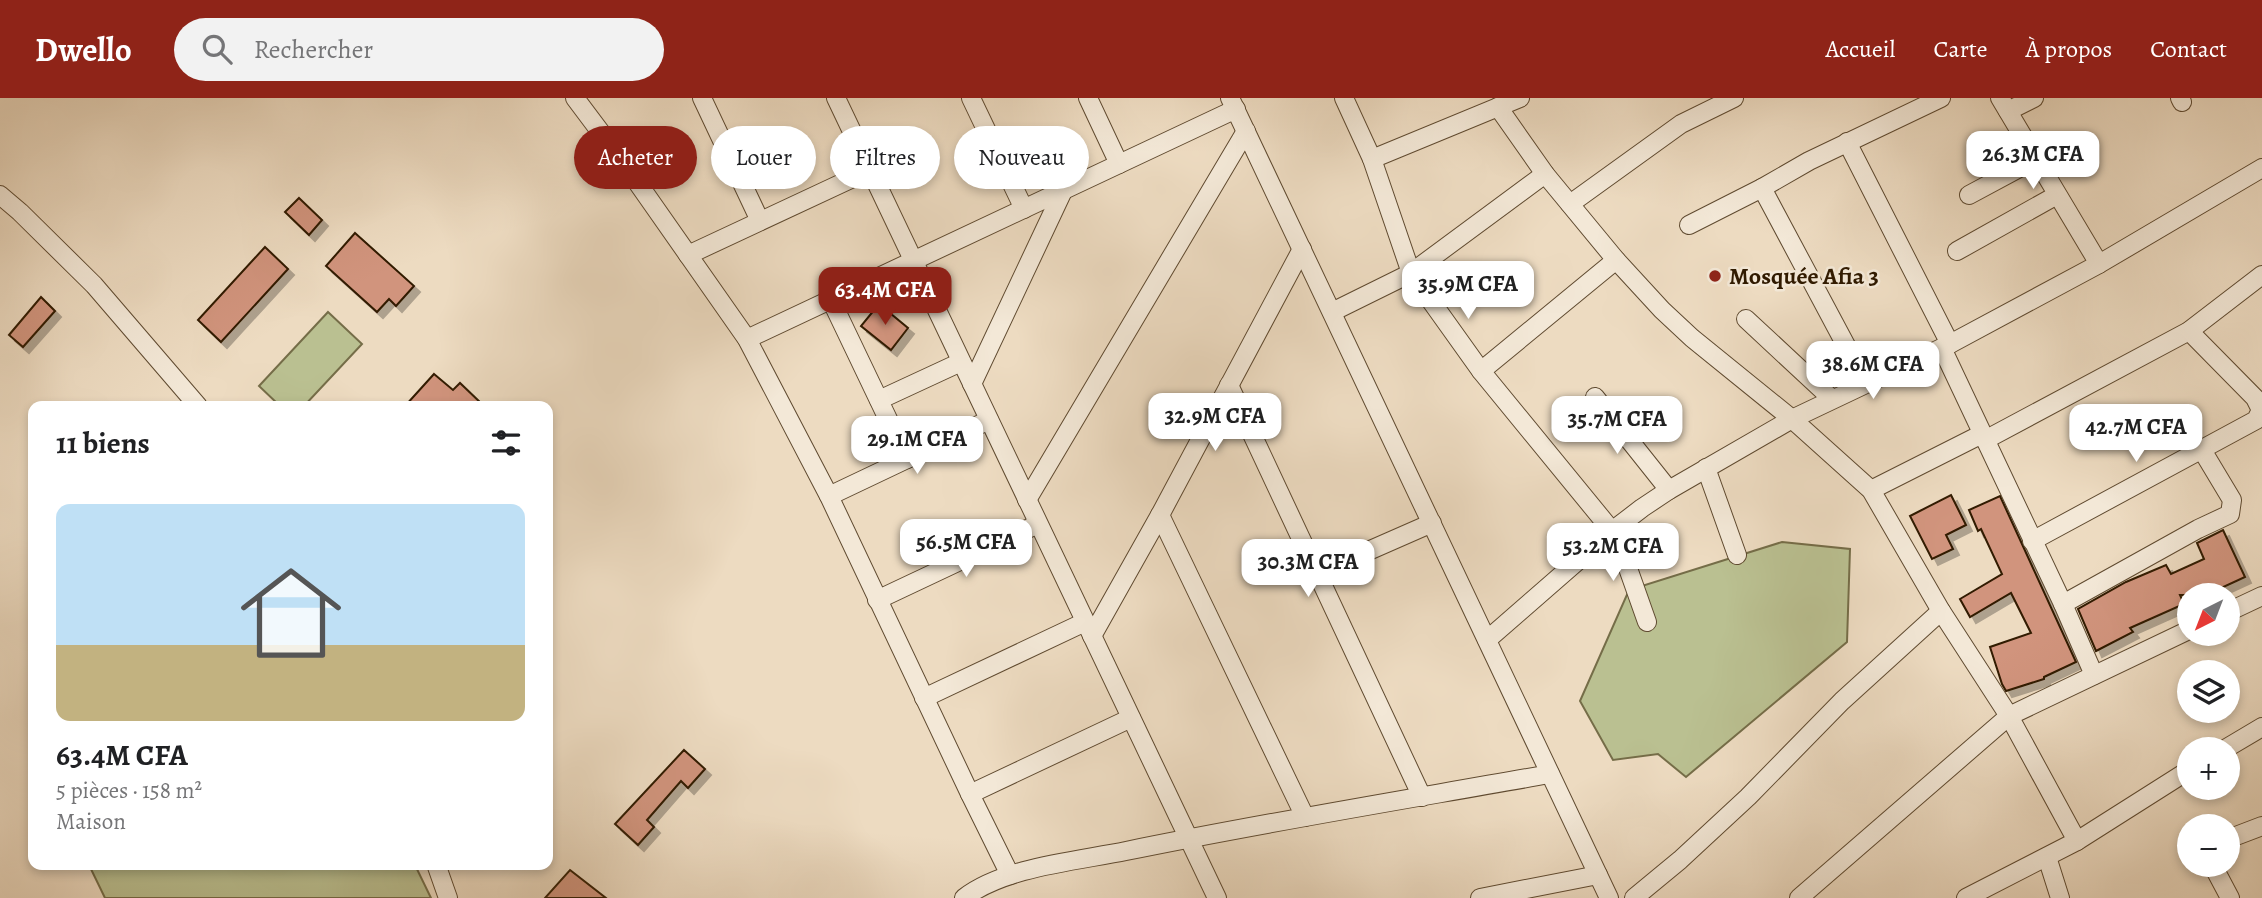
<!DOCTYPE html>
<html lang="fr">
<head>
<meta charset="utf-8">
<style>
	:root { --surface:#fff; --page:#f2f2f2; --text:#202124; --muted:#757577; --accent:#8f2418 }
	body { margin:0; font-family:Alegreya,serif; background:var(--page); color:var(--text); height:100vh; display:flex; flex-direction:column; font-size:26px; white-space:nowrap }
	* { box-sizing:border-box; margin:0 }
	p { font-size:23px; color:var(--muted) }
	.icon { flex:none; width:38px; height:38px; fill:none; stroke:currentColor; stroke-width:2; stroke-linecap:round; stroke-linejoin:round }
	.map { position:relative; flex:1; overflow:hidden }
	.panel { position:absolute; left:28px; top:303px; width:525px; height:469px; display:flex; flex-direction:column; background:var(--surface); border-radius:14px; box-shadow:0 4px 10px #0003 }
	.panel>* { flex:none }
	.guide { position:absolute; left:574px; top:28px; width:665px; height:63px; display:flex; gap:14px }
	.needle { width:46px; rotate:222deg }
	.tools { position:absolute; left:2177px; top:485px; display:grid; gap:14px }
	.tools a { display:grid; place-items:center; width:63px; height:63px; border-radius:50%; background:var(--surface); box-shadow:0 4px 10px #0003; font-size:35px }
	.price { position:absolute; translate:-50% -60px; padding:0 16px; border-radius:14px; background:#fff; color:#222; font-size:23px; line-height:46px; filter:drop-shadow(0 2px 4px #0008) }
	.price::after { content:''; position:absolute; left:50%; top:42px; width:21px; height:16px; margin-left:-10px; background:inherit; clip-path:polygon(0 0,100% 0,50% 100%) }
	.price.current { background:var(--accent); color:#fff }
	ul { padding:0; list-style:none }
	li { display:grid; align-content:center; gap:14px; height:371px; padding:0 28px }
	li span { display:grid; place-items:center; height:217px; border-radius:14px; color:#555 }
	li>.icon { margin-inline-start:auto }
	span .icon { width:126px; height:126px; fill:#fffc; stroke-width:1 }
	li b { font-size:30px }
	h2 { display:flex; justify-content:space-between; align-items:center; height:84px; padding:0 28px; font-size:30px }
	.chip { padding:0 24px; border-radius:32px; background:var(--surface); box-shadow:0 4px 10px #0003; font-size:24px; line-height:63px }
	.chip.current { background:var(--accent); color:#fff }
	header { display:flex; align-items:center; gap:42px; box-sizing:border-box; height:98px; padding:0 35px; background:var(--accent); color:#fff }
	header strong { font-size:33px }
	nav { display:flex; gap:38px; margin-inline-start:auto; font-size:24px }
	.search { width:490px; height:63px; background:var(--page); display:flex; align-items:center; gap:18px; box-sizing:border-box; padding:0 24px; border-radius:38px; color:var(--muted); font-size:26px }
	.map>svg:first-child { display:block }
	.green { fill:#bac091; stroke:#756d48; stroke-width:2 }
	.building { fill:#d1947d; stroke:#301a00; stroke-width:2; filter:url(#shadow) }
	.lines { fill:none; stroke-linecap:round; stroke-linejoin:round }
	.street-casing { stroke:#5f4a30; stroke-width:20 }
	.street { stroke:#f3e8d7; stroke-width:18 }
	.poi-dot { fill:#8f2418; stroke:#f3e8d7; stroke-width:2.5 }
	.labels { text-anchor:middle; stroke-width:5; stroke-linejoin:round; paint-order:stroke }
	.poi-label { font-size:24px; font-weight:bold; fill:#301a00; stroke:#f3e8d7; text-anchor:start }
</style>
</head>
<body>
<header>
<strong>Dwello</strong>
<div class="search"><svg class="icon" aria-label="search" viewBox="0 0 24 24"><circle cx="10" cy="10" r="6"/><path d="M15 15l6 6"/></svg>Rechercher</div>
<nav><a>Accueil</a><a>Carte</a><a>À propos</a><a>Contact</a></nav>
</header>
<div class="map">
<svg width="2262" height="800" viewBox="0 0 2262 800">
	<defs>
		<filter id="shadow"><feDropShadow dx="6" dy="6" stdDeviation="0" flood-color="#0004"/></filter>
	</defs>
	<rect width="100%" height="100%" fill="#eddbc1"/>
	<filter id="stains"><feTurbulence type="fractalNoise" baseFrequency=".00286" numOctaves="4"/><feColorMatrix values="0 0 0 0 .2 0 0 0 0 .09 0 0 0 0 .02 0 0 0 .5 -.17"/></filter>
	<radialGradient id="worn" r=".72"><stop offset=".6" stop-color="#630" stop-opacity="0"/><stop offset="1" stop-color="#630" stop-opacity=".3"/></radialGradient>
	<g class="green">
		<path d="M328,214L362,246L304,308H280L259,288Z"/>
		<path d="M1782,444L1850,451L1847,544L1686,679L1658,656L1613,662L1580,603L1629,492Z"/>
		<path d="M89,767H415L431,800H105Z"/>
	</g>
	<g class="building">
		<path d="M299,100L322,122L309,137L285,114Z"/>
		<path d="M355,135L414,188L396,208L389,201L377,214L326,168Z"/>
		<path d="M265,149L288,171L221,244L198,222Z"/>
		<path d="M41,199L55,213L23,249L9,237Z"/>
		<path d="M879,206L908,230L891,252L861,228Z"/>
		<path d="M434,276L453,292L460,285L484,308H405Z"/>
		<path d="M1951,397L1966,427L1946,437L1953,451L1932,461L1910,418Z"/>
		<path d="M2000,398L2076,564L2044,579V581L2006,593L2002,586L1990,549L2031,535L2011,495L1970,519L1960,501L2002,476L1981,431L1978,433L1969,412Z"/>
		<path d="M2223,432L2245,479L2206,497H2180L2184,506L2130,530L2133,534L2096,553L2078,511L2126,484L2166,467L2171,476L2204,461L2197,445Z"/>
		<path d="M684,652L705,671L688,690L681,683L647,722L654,729L638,747L615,726Z"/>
		<path d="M570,772L606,800H545Z"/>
	</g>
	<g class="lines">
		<defs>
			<g id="street">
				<path d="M575,0L623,64L747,241L829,398L970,696L1010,777"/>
				<path d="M702,0L760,123"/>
				<path d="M836,0L1217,800"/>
				<path d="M971,0L1024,111"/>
				<path d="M1088,0L1119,66"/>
				<path d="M1230,0L1609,800"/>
				<path d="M1344,0L1372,61L1411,175L1481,273L1612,433L1624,459L1647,524"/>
				<path d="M2000,0L2099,166"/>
				<path d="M2180,0L2182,4"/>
				<path d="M1498,9L1545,76L1616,162L1662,212L1692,240L1792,321L1871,392L1941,513L2009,618L2077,743"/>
				<path d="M2008,13L2034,0"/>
				<path d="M1847,44L1950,246"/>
				<path d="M1372,61L1520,0"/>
				<path d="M0,97L20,114L94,187L198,308"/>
				<path d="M1969,97L2038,60"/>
				<path d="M1570,106L1681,26L1734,0"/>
				<path d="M1689,127L1762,90"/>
				<path d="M1957,153L2057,97"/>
				<path d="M688,157L870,72"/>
				<path d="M831,202L907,361"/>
				<path d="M1332,214L1411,175L1545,76"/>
				<path d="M1746,221L1832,301"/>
				<path d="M747,241L1236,11"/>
				<path d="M1942,250L2063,506L2094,577"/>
				<path d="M1481,273L1616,162"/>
				<path d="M1866,285L1762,90L1809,63L1941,0"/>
				<path d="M972,286L1062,95"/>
				<path d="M1229,287L1422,699"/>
				<path d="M1595,299L1669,392"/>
				<path d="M879,302L961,264"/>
				<path d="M1985,342L2189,233L2262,177"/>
				<path d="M1706,370L1737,457"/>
				<path d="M1871,392L1982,336"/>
				<path d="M829,398L989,322"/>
				<path d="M1027,402L1246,33"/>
				<path d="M1160,417L1305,719"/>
				<path d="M2032,443L2256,322L2261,312L2255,300L2189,233"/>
				<path d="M1318,475L1432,425"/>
				<path d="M877,502L1038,426"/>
				<path d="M2063,506L2198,431L2230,416L2232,402L2202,352"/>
				<path d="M2228,514L2262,498"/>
				<path d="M1092,538L1160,417L1302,151"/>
				<path d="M1487,542L1612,433L1642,410L1669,392L1792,321L1950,246L2099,166L2262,70"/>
				<path d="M924,600L1085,524"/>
				<path d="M2225,651L2262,629"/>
				<path d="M970,696L1131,620"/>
				<path d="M2228,741L2262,728"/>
				<path d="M2047,759L2060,800"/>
				<path d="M436,766L448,800"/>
				<path d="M2212,766L2230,800"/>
				<path d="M964,800C1004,769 1077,763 1126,753C1267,724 1409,701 1550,676"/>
				<path d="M1480,800L1598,777"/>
				<path d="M1634,800L1680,762L1748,699L1842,603L1941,513"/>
				<path d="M1799,800L2009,618L2189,532"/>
				<path d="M1966,800L2077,743L2189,672"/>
			</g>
		</defs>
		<use href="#street" class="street-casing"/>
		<use href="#street" class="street"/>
	</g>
	<circle class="poi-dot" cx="1715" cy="178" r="7"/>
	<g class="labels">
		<g class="poi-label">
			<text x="1729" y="186">Mosquée Afia 3</text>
		</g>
	</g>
	<rect width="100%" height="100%" filter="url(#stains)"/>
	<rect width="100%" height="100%" fill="url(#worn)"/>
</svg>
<div class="tools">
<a><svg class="needle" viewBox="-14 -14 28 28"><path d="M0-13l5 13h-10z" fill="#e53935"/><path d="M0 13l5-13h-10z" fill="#757577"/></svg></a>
<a><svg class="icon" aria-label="layers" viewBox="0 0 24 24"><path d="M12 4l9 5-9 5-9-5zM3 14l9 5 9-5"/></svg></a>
<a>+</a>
<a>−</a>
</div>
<b class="price" style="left:2033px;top:93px">26.3M CFA</b>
<b class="price" style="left:1468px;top:223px">35.9M CFA</b>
<b class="price current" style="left:885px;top:229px">63.4M CFA</b>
<b class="price" style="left:1873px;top:303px">38.6M CFA</b>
<b class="price" style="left:1215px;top:355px">32.9M CFA</b>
<b class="price" style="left:1617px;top:358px">35.7M CFA</b>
<b class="price" style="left:2136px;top:366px">42.7M CFA</b>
<b class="price" style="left:917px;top:378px">29.1M CFA</b>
<b class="price" style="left:966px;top:481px">56.5M CFA</b>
<b class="price" style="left:1613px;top:485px">53.2M CFA</b>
<b class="price" style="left:1308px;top:501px">30.3M CFA</b>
<div class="guide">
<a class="chip current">Acheter</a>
<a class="chip">Louer</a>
<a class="chip">Filtres</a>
<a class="chip">Nouveau</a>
</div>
<section class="panel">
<h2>11 biens<svg class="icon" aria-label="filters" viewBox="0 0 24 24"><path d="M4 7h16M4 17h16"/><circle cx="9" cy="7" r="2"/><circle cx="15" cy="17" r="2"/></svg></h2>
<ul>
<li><span style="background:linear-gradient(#bfe0f5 65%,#c2b280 0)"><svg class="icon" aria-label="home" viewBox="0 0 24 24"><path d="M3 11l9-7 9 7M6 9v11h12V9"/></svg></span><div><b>63.4M CFA</b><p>5 pièces · 158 m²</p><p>Maison</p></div></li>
</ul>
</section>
</div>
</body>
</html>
